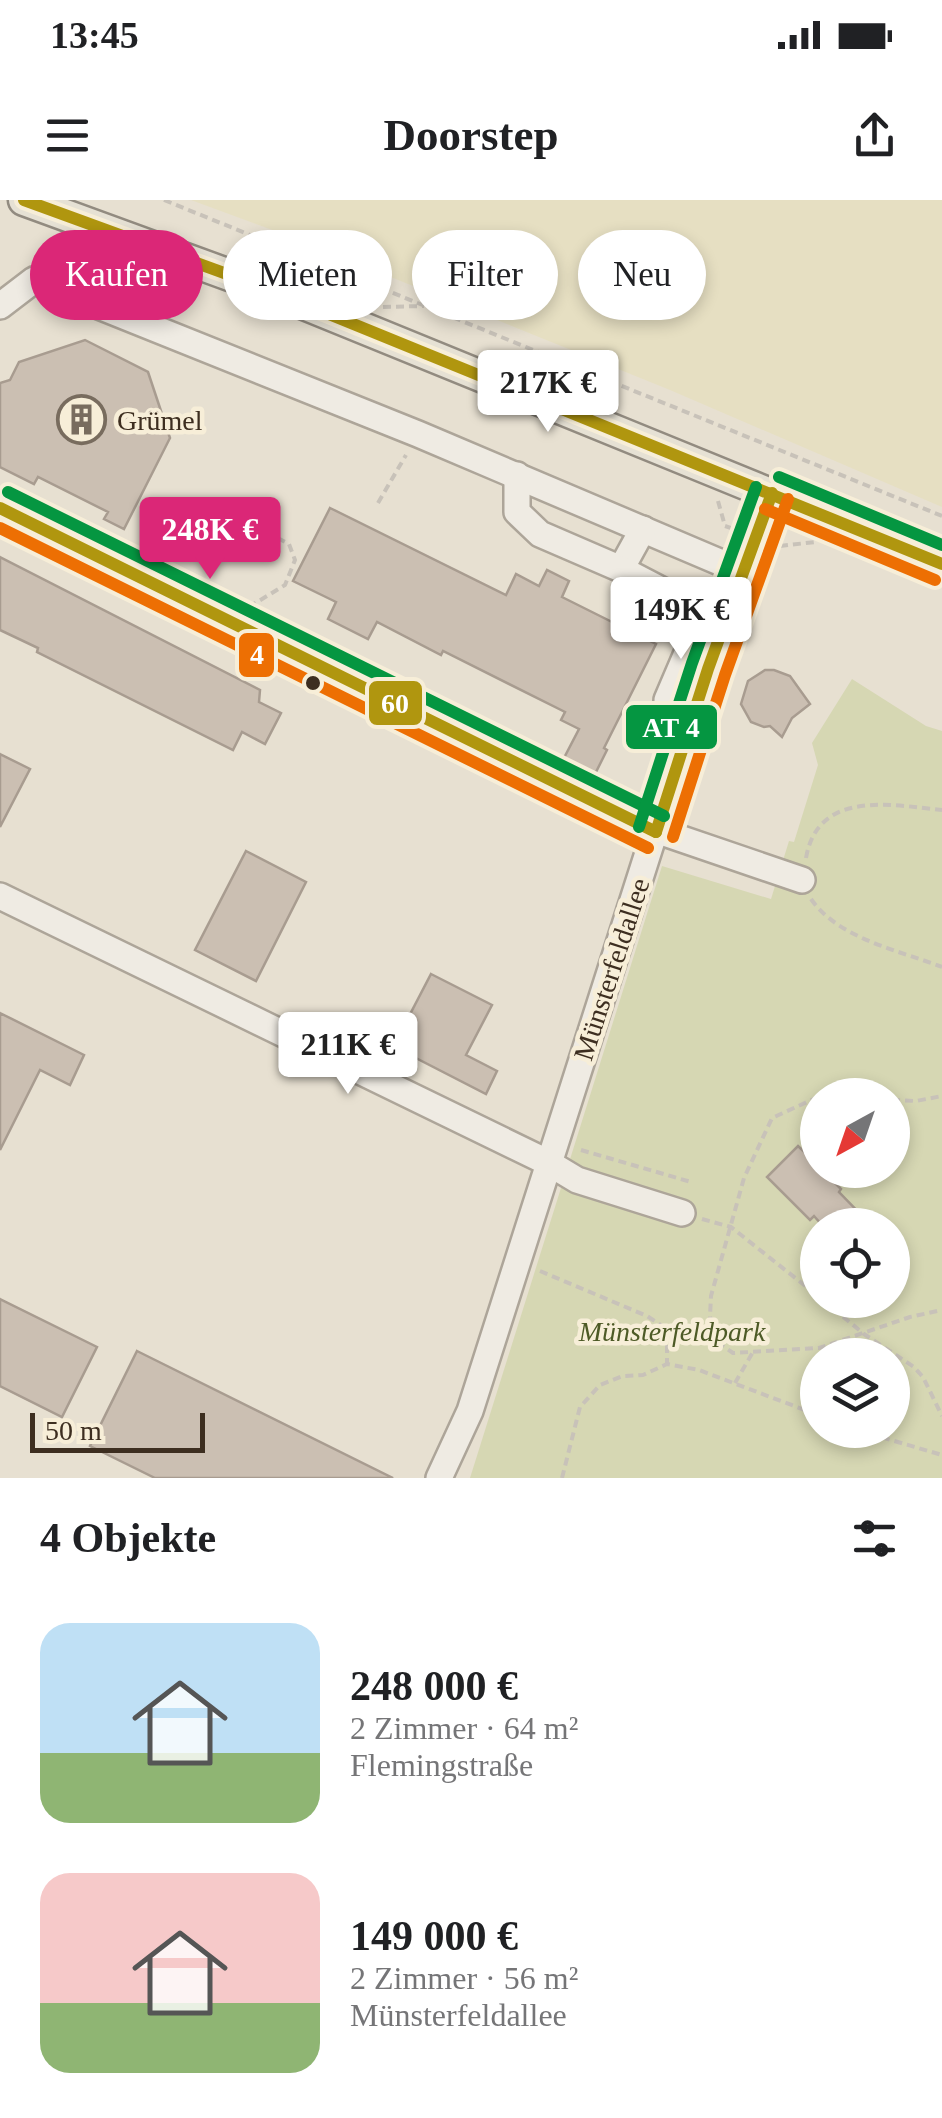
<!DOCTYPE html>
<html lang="de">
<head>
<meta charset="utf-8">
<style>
	:root { --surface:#fff; --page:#f6f6f6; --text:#202124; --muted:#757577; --accent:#db2777 }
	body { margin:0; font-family:"Times New Roman",serif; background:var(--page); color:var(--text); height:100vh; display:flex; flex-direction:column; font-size:38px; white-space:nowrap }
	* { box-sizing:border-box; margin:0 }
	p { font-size:32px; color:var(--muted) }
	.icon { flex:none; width:55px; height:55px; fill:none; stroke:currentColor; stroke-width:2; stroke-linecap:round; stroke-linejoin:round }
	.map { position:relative; height:1278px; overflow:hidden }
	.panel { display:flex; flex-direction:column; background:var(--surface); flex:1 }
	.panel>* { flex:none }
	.hud { position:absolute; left:30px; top:30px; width:882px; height:90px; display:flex; gap:20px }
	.needle { width:65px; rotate:220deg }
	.fabs { position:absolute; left:800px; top:878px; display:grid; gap:20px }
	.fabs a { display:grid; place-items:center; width:110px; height:110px; border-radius:50%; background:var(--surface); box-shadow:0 5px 15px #0003; font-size:50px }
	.scale { position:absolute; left:30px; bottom:25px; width:175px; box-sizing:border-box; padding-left:10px; border:5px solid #3d2e20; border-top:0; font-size:28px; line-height:35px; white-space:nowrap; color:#3d2e20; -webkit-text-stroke:8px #f7eed8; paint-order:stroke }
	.price { position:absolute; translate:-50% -85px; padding:0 22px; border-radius:10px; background:#fff; color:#222; font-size:32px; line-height:65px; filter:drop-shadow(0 2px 5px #0008) }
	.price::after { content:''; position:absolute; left:50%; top:60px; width:30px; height:22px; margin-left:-15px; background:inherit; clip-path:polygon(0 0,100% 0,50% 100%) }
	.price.current { background:var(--accent); color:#fff }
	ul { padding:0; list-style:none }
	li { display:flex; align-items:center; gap:30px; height:250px; padding:0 40px }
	li span { display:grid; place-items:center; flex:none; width:280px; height:200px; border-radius:30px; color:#555 }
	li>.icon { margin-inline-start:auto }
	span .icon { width:120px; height:120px; fill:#fffc; stroke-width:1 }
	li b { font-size:42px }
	h2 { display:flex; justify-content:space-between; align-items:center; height:120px; padding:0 40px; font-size:42px }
	.pill { padding:0 35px; border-radius:45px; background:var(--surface); box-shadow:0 5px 15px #0003; font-size:35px; line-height:90px }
	.pill.current { background:var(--accent); color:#fff }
	.status { display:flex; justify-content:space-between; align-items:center; height:70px; padding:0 50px; background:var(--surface); direction:ltr }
	.status svg { height:28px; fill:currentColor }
	header { display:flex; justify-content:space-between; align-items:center; height:130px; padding:0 40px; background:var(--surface); font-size:45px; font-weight:600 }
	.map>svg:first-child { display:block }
	.farmland { fill:#e6dfc2 }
	.green { fill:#d6d7b3; fill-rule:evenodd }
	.building { fill:#cbbfb2; stroke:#a89c90; stroke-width:2.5 }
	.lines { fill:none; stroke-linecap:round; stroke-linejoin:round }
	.minor-casing { stroke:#ada599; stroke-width:30 }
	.major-casing { stroke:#928b80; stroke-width:35 }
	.path { stroke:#c8c2b9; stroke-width:4; stroke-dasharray:8 5; stroke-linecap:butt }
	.minor { stroke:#efebe3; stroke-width:25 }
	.major { stroke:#e6e1d4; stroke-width:30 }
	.bus-1-casing { stroke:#f7eed8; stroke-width:20 }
	.bus-2-casing { stroke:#f7eed8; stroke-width:20 }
	.bus-3-casing { stroke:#f7eed8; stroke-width:20 }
	.bus-1 { stroke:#b0960f; stroke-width:12 }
	.bus-2 { stroke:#ed6f03; stroke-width:12 }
	.bus-3 { stroke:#059641; stroke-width:12 }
	.bus-dot { fill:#3d2e20; stroke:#f7eed8; stroke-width:4 }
	.labels { text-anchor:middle; stroke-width:9; stroke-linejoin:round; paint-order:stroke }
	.poi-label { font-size:28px; fill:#3d2e20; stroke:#f7eed8; text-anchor:start }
	.street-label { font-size:28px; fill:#3d2e20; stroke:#f7eed8 }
	.park-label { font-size:28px; font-style:italic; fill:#4d5a26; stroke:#f7eed8 }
	.line-badge { stroke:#f7eed8; stroke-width:4 }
	.badge-label { font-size:28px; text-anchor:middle; font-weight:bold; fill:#fff }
</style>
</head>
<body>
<div class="status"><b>13:45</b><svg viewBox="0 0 49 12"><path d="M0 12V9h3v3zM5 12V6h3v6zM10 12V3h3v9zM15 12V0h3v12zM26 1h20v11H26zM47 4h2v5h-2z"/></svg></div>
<header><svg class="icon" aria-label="menu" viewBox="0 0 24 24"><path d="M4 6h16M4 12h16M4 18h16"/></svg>Doorstep<svg class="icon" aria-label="share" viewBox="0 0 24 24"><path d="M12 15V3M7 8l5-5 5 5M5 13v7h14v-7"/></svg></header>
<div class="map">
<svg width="942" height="1278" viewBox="0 0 942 1278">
	<rect width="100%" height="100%" fill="#e7e0d1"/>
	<path class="farmland" d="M191,0H942V307L670,190L297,39Z"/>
	<path class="green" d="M852,479L926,526L942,531V1278H470L662,666L771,699L789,641L794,642L818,565L812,543ZM818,895H892V970H818ZM818,1025H892V1100H818ZM818,1155H892V1230H818Z"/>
	<g class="building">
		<path d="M85,140L148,172L170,238L124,329L104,319L108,312L38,277L34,284L0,267V183L10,180L19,162Z"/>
		<path d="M330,308L506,395L516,374L539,386L547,370L569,381L562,397L656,444L604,548L607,550L595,574L564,558L579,529L561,520L565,512L443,451L441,455L377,422L368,439L328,419L336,402L293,381Z"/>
		<path d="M0,357L260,490L259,502L281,513L265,544L242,532L233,550L37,452L38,448L0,430Z"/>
		<path d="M765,470H774L790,476L810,504L792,518L782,537L770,526L764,527L751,522L741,504L748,481Z"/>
		<path d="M0,554L30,569L0,627Z"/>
		<path d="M246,651L306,682L256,781L195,750Z"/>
		<path d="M431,774L492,805L466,855L497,871L486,894L377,838L390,814L406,822Z"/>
		<path d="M0,813L84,855L70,885L40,870L0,950Z"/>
		<path d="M798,946L818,965V970H822L841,989L839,992L871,1025H822L814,1016L810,1020L767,977Z"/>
		<path d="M0,1099L97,1147L62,1217L0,1186Z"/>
		<path d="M137,1151L393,1278H155L90,1246Z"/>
	</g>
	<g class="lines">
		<defs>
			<g id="minor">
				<path d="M0,106L34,80L418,234L743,372"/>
				<path d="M517,275V312L540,334L621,369L643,329"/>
				<path d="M0,308L635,623L802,680"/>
				<path d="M621,369L671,395L691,444L667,500L668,522L685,537"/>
				<path d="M0,696L547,962L577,980L682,1013"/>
				<path d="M439,1278L470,1211L685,537L772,293"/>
			</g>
			<path id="major" d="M24,0L265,88L942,364"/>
		</defs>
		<use href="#minor" class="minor-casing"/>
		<use href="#major" class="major-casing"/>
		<g class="path">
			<path d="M164,0L942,316"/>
			<path d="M383,107L424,106"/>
			<path d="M718,301L725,326L734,329"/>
			<path d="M378,303L406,255"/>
			<path d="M780,346L815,342"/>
			<path d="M249,407L285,385L295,360L289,344L268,333"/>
			<path d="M806,658C818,589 892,605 942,610"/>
			<path d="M811,699C839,739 898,750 942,767"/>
			<path d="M818,897L772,918L744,978L711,1096L710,1117L720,1144L733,1153L819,1148L910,1117L942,1110"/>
			<path d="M892,900L916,901L942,896"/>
			<path d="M581,950L691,982"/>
			<path d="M702,1019L731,1027L818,1096"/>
			<path d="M540,1071L647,1116L667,1129V1164"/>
			<path d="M823,1100L864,1134L914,1167L923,1177L942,1216"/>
			<path d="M735,1183L753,1152"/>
			<path d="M857,1230L942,1255"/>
			<path d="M562,1278L580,1207L600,1185L623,1176L643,1175L667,1164L699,1170L818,1215"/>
		</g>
		<use href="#minor" class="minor"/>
		<use href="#major" class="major"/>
		<defs>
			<g id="bus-1">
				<path d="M24,0L265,88L942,364"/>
				<path d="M0,308L656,632"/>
				<path d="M656,632L708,469L772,293"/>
			</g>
			<g id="bus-2">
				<path d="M765,309L935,380"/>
				<path d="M0,328L648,648"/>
				<path d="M673,637L725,475L788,299"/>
			</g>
			<g id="bus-3">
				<path d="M779,277L942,345"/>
				<path d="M8,292L664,616"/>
				<path d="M639,627L692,463L756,287"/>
			</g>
		</defs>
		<use href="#bus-1" class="bus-1-casing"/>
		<use href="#bus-2" class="bus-2-casing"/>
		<use href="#bus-3" class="bus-3-casing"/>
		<use href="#bus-1" class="bus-1"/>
		<use href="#bus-2" class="bus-2"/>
		<use href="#bus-3" class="bus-3"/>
	</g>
	<defs>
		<symbol id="building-ring" viewBox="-11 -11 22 22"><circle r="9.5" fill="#f7eed8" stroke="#786c5e" stroke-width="1.5"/><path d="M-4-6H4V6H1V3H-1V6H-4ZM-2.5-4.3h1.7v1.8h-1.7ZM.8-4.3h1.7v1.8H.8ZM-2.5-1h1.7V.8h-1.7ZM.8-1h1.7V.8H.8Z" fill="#786c5e"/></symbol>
	</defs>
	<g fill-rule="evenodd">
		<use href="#building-ring" x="54" y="192" width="55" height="55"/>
	</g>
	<circle class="bus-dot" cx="313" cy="483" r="9"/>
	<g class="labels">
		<g class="poi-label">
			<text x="117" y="230">Grümel</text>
		</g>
		<g class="street-label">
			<text transform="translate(611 769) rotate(-72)" y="10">Münsterfeldallee</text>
		</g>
		<g class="park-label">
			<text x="672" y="1141">Münsterfeldpark</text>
		</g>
	</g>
	<g class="line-badge">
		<rect x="237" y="431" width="39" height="48" rx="10" fill="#ed6f03"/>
		<rect x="367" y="479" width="57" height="48" rx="10" fill="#b0960f"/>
		<rect x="624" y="503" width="95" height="48" rx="10" fill="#059641"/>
	</g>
	<g class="badge-label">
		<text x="257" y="464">4</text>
		<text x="395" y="513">60</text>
		<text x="671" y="537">AT 4</text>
	</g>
</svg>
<div class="fabs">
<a><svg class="needle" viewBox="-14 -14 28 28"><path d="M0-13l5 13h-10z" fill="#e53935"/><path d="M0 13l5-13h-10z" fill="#757577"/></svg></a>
<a><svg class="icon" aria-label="locate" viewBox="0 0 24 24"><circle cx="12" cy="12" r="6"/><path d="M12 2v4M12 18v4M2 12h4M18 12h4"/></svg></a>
<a><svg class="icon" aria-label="layers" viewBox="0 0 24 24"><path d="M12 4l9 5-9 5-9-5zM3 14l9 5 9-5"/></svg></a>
</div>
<div class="scale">50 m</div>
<b class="price" style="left:548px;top:235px">217K €</b>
<b class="price current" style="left:210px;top:382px">248K €</b>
<b class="price" style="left:681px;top:462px">149K €</b>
<b class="price" style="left:348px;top:897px">211K €</b>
<div class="hud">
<a class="pill current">Kaufen</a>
<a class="pill">Mieten</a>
<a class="pill">Filter</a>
<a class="pill">Neu</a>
</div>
</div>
<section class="panel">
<h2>4 Objekte<svg class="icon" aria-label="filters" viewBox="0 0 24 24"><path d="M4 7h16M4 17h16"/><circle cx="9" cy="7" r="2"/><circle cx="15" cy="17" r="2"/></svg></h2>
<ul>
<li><span style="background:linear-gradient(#bfe0f5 65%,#8fb573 0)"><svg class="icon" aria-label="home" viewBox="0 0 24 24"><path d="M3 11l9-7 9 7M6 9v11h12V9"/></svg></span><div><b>248 000 €</b><p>2 Zimmer · 64 m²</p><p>Flemingstraße</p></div></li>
<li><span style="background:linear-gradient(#f6c9c9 65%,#8fb573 0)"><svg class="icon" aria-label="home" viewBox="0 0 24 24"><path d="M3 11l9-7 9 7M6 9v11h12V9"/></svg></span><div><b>149 000 €</b><p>2 Zimmer · 56 m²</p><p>Münsterfeldallee</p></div></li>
</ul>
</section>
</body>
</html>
